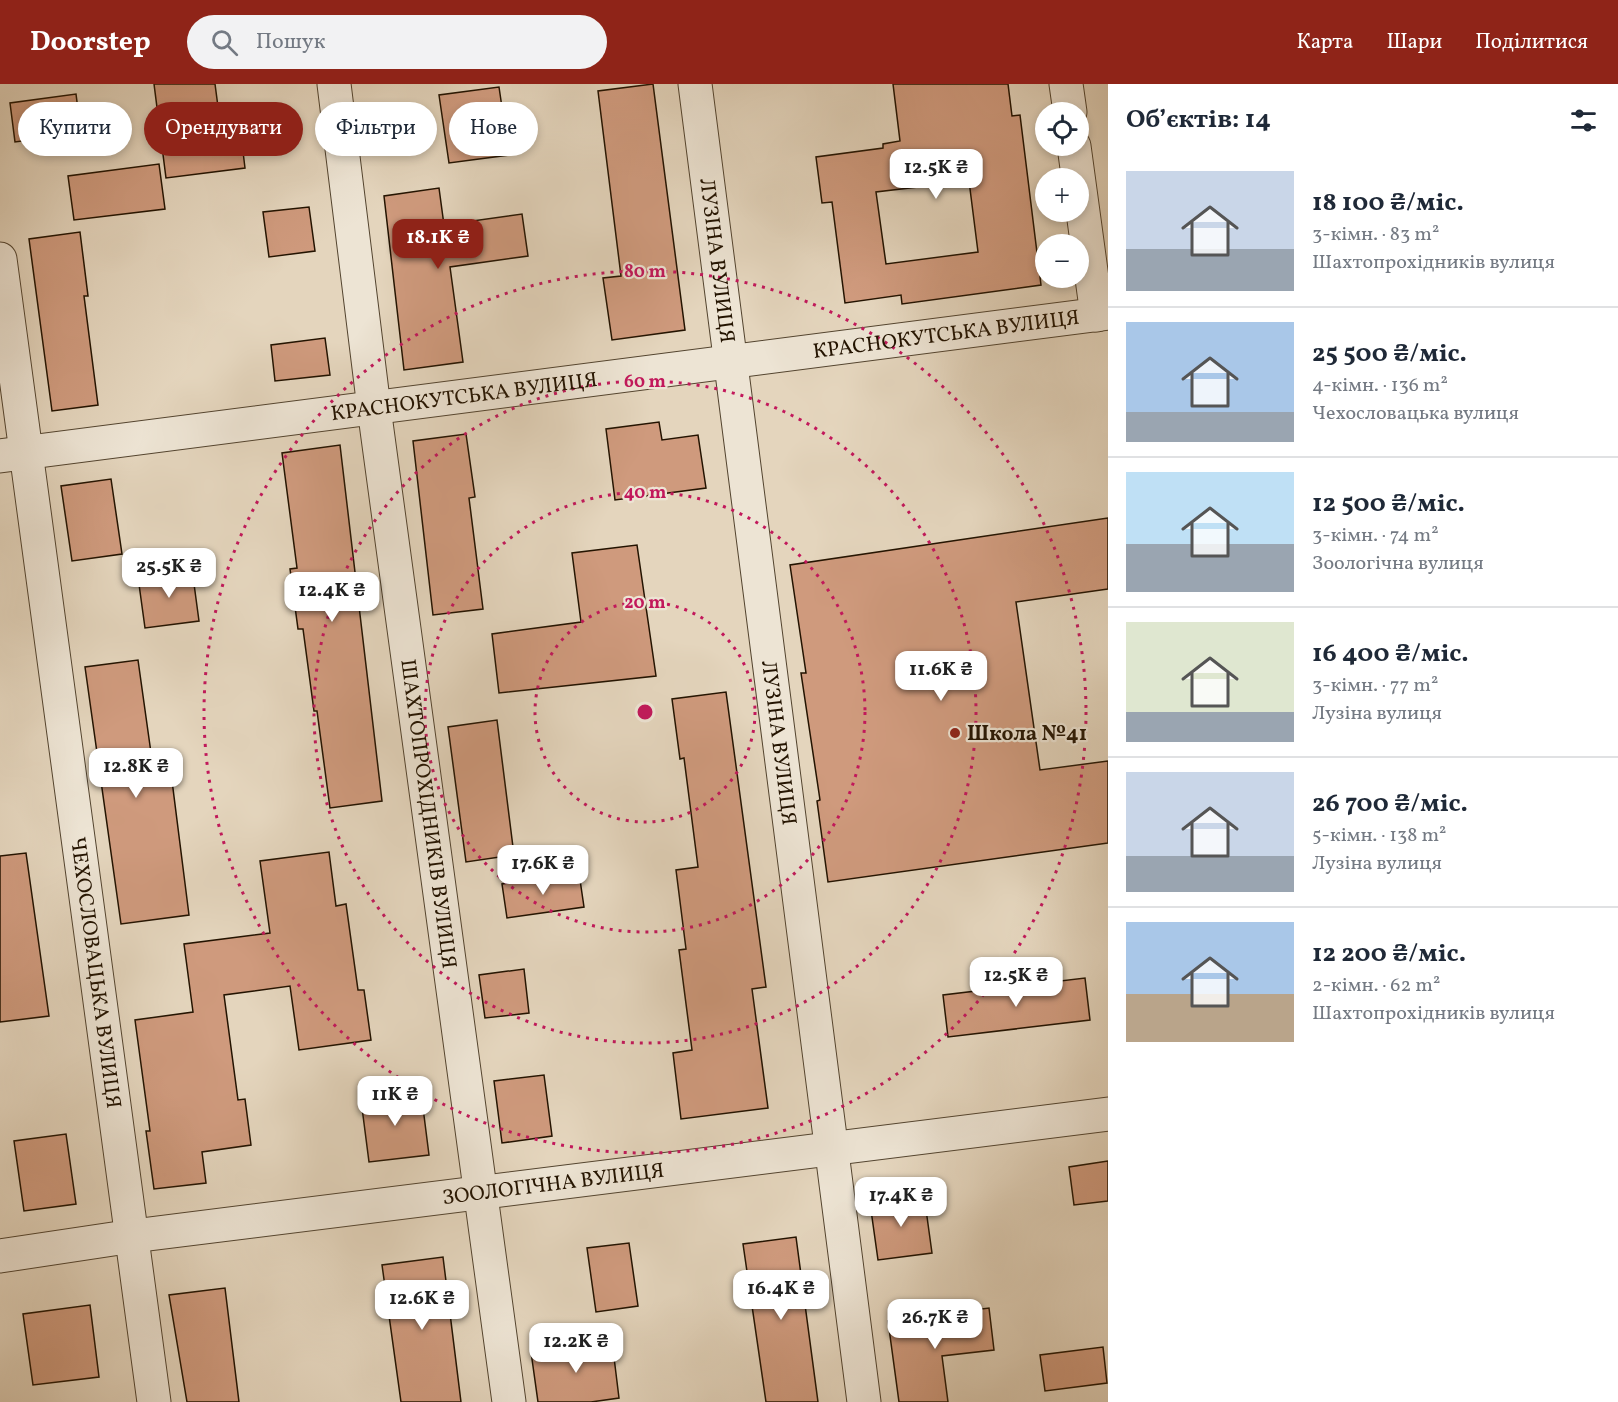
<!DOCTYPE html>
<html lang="uk">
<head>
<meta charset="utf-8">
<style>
	:root { --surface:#fff; --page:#f2f2f3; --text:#1f2937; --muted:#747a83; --line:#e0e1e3; --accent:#8f2418 }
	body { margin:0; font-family:Vollkorn,serif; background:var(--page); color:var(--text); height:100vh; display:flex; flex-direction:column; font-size:22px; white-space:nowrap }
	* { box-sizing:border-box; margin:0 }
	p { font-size:20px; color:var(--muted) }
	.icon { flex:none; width:33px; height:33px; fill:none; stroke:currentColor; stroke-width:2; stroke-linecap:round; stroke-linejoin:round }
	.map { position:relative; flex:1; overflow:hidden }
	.sheet { display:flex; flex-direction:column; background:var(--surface); width:510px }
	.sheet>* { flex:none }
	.top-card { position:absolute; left:18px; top:18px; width:570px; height:54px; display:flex; gap:12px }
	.tools { position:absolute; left:1035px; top:18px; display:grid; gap:12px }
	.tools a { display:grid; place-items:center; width:54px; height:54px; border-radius:50%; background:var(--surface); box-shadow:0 3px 9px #0003; font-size:30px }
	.price { position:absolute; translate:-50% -51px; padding:0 14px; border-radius:12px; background:#fff; color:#222; font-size:20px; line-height:39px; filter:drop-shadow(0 2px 3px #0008) }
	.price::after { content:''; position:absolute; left:50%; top:36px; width:18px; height:14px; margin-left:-9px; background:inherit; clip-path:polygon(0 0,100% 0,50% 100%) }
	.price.current { background:var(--accent); color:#fff }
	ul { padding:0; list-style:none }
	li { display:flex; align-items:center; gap:18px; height:150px; padding:0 18px }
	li+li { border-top:2px solid var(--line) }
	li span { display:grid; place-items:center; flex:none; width:168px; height:120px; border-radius:0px; color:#555 }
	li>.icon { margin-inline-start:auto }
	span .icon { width:72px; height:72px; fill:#fffc; stroke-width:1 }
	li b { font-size:26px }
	h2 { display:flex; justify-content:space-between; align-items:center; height:72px; padding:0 18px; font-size:26px }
	.tag { padding:0 21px; border-radius:27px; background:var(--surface); box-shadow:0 3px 9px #0003; font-size:21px; line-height:54px }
	.tag.current { background:var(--accent); color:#fff }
	header { display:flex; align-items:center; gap:36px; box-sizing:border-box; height:84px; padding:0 30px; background:var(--accent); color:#fff }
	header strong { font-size:28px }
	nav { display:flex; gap:33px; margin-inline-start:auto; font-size:21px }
	.search { width:420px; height:54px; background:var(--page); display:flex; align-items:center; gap:15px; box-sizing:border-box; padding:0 21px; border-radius:33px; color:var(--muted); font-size:22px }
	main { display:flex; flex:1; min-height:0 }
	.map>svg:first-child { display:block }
	.building { fill:#cf9a7d; stroke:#231300; stroke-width:1.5; fill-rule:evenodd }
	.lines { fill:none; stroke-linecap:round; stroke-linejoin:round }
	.street-casing { stroke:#53442f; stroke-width:35 }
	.street { stroke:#ede4d4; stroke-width:33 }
	.ring { fill:none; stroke:#c2185b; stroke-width:3; stroke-dasharray:3 6 }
	.poi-dot { fill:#8f2418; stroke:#ede4d4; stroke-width:2 }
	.labels { text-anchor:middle; stroke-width:4.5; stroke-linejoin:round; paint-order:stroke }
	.street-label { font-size:21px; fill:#231300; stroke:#ede4d4 }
	.poi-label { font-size:21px; font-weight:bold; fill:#231300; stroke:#ede4d4; text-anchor:start }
	.centre { fill:#c2185b; stroke:#ede4d4; stroke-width:3 }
	.ring-label { font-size:18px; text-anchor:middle; font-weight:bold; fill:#c2185b; stroke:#ede4d4; stroke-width:4.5; stroke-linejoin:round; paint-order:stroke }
</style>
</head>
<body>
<header>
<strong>Doorstep</strong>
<div class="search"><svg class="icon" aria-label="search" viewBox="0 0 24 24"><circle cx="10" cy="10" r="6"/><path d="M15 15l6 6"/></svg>Пошук</div>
<nav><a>Карта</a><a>Шари</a><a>Поділитися</a></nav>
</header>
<main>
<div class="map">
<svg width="1108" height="1318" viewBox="0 0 1108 1318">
	<rect width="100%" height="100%" fill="#e4d5bd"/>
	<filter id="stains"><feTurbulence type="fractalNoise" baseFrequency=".00333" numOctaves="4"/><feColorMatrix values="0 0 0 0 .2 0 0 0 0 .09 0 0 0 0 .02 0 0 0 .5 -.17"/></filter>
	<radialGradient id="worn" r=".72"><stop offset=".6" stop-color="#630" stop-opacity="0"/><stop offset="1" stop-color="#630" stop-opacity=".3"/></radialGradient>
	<g class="building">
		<path d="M154,0H215L220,38L239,35L245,84L166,94Z"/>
		<path d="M653,0L685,246L612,256L603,194L621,192L598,7Z"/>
		<path d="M893,0H1008L1012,32L1020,31L1041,201L902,220L901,211L845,219L832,118L822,119L816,73L883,64V60L900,57ZM969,97L978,168L886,180L876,108Z"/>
		<path d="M499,3L509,71L449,79L439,11Z"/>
		<path d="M76,10L81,49L15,58L10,19Z"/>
		<path d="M159,80L165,125L74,136L68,92Z"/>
		<path d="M439,104L444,141L522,130L528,172L450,183L463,278L404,286L384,112Z"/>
		<path d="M309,123L315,167L269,173L263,128Z"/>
		<path d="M80,148L88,212H84L98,321L52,327L29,155Z"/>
		<path d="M325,254L330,291L275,297L271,261Z"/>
		<path d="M659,338L662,356L698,351L706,404L615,416L606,345Z"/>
		<path d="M466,350L475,413L469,414L483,525L433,531L413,357Z"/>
		<path d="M340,361L382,717L330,724L317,627H314L303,545H298L290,485L297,484L282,369Z"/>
		<path d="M111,395L122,470L72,477L61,402Z"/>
		<path d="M1108,434V505L1016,518L1040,686L1108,677V759L828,798L817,717L820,716L801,589H806L790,481Z"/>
		<path d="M637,461L656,592L499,609L492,550L581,538L572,469Z"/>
		<path d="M192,485L199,537L145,544L138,493Z"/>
		<path d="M138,576L152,676L169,673L189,831L121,840L85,583Z"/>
		<path d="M726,608L766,903L752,905L768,1024L681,1035L673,969L692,966L679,866L686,865L676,786L698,783L684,674L680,675L672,615Z"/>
		<path d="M497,636L514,771L466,778L448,643Z"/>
		<path d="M329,768L336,822L346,820L358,906H364L371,956L299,966L290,902L224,911L238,1016L245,1015L251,1061L202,1068L206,1099L154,1105L146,1047H150L135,936L193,928L184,860L270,849L260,777Z"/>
		<path d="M26,769L49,932L0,938V772Z"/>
		<path d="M579,789L584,823L507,834L502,800Z"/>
		<path d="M524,885L529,929L485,934L479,891Z"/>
		<path d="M1085,894L1090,936L948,953L943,911Z"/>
		<path d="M544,991L552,1052L502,1059L494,997Z"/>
		<path d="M421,1008L429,1071L369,1078L361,1016Z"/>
		<path d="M66,1050L76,1120L24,1127L14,1057Z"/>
		<path d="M1108,1077V1117L1074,1121L1069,1083Z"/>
		<path d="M924,1111L932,1169L878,1176L870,1119Z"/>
		<path d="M796,1153L818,1318H766L743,1160Z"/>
		<path d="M629,1159L638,1222L596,1228L587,1164Z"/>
		<path d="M443,1173L461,1318H401L382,1181Z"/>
		<path d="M225,1204L239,1318H187L169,1211Z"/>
		<path d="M90,1221L99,1293L33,1301L23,1230Z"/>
		<path d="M989,1224L994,1266L942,1272L948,1318H899L888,1237Z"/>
		<path d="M612,1257L619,1314L591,1318H538L531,1268Z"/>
		<path d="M1103,1263L1107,1299L1045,1307L1040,1271Z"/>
	</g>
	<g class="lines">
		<defs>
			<g id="street">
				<path id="s1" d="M334,0L374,324L509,1318"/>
				<path id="s2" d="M695,0L864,1318"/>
				<path d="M1066,0L1070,28"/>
				<path d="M1074,62L1097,231"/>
				<path id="s3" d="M0,175L154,1318"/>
				<path id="s4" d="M0,372L1108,229"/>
				<path id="s5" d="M0,1172L133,1152L1108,1030"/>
			</g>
		</defs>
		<use href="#street" class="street-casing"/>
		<use href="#street" class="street"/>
	</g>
	<g class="ring">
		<circle cx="645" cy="628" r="110"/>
		<circle cx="645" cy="628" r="220"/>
		<circle cx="645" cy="628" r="331"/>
		<circle cx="645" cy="628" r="441"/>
	</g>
	<circle class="poi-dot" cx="955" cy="649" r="6"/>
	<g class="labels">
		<g class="street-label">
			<text dy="7" stroke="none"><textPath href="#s2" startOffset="178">ЛУЗІНА ВУЛИЦЯ</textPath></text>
			<text dy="7" stroke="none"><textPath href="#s4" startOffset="954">КРАСНОКУТСЬКА ВУЛИЦЯ</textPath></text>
			<text dy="7" stroke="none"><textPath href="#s4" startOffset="468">КРАСНОКУТСЬКА ВУЛИЦЯ</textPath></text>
			<text dy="7" stroke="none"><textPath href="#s2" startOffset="664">ЛУЗІНА ВУЛИЦЯ</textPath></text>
			<text dy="7" stroke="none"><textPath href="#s1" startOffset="736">ШАХТОПРОХІДНИКІВ ВУЛИЦЯ</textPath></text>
			<text dy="7" stroke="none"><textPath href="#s3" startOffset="720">ЧЕХОСЛОВАЦЬКА ВУЛИЦЯ</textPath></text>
			<text dy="7" stroke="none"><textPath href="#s5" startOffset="558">ЗООЛОГІЧНА ВУЛИЦЯ</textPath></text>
		</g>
		<g class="poi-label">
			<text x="967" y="656">Школа №41</text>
		</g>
	</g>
	<circle cx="645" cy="628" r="9" class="centre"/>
	<g class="ring-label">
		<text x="645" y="193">80 m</text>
		<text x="645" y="303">60 m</text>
		<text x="645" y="414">40 m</text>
		<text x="645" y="524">20 m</text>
	</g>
	<rect width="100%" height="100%" filter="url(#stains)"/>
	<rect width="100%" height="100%" fill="url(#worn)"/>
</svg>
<div class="tools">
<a><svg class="icon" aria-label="locate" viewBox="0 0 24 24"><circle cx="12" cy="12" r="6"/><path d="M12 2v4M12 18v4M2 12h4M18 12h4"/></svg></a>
<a>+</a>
<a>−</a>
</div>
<b class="price" style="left:936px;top:116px">12.5K ₴</b>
<b class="price current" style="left:438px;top:186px">18.1K ₴</b>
<b class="price" style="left:169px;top:515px">25.5K ₴</b>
<b class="price" style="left:332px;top:539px">12.4K ₴</b>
<b class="price" style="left:941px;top:618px">11.6K ₴</b>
<b class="price" style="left:136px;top:715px">12.8K ₴</b>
<b class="price" style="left:543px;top:812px">17.6K ₴</b>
<b class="price" style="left:1016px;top:924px">12.5K ₴</b>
<b class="price" style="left:395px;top:1043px">11K ₴</b>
<b class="price" style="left:901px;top:1144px">17.4K ₴</b>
<b class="price" style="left:781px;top:1237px">16.4K ₴</b>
<b class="price" style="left:422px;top:1247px">12.6K ₴</b>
<b class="price" style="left:935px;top:1266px">26.7K ₴</b>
<b class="price" style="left:576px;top:1290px">12.2K ₴</b>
<div class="top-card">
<a class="tag">Купити</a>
<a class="tag current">Орендувати</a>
<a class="tag">Фільтри</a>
<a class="tag">Нове</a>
</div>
</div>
<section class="sheet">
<h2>Об’єктів: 14<svg class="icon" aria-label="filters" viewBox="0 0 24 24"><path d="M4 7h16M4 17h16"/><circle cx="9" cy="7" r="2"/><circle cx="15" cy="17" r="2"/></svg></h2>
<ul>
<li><span style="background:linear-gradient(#c9d6e8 65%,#9aa5b1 0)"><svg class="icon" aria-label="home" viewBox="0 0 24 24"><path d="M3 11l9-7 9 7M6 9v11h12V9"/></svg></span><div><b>18 100 ₴/міс.</b><p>3-кімн. · 83 m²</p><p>Шахтопрохідників вулиця</p></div></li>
<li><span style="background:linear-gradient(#a9c7e8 75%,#9aa5b1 0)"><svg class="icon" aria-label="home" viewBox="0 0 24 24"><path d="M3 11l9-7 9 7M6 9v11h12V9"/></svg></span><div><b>25 500 ₴/міс.</b><p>4-кімн. · 136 m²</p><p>Чехословацька вулиця</p></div></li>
<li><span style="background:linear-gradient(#bfe0f5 60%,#9aa5b1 0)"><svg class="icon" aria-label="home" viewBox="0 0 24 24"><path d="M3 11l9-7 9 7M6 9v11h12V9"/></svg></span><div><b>12 500 ₴/міс.</b><p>3-кімн. · 74 m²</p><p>Зоологічна вулиця</p></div></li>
<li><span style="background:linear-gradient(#dfe7d0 75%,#9aa5b1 0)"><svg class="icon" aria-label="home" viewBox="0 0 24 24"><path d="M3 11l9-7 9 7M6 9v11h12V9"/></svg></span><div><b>16 400 ₴/міс.</b><p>3-кімн. · 77 m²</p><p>Лузіна вулиця</p></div></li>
<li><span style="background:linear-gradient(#c9d6e8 70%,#9aa5b1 0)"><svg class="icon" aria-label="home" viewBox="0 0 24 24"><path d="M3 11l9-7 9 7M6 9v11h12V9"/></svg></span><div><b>26 700 ₴/міс.</b><p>5-кімн. · 138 m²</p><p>Лузіна вулиця</p></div></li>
<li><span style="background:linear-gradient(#a9c7e8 60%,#b9a48a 0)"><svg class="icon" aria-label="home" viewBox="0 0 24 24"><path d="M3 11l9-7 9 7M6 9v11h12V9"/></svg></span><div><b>12 200 ₴/міс.</b><p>2-кімн. · 62 m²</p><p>Шахтопрохідників вулиця</p></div></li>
</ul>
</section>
</main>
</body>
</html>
